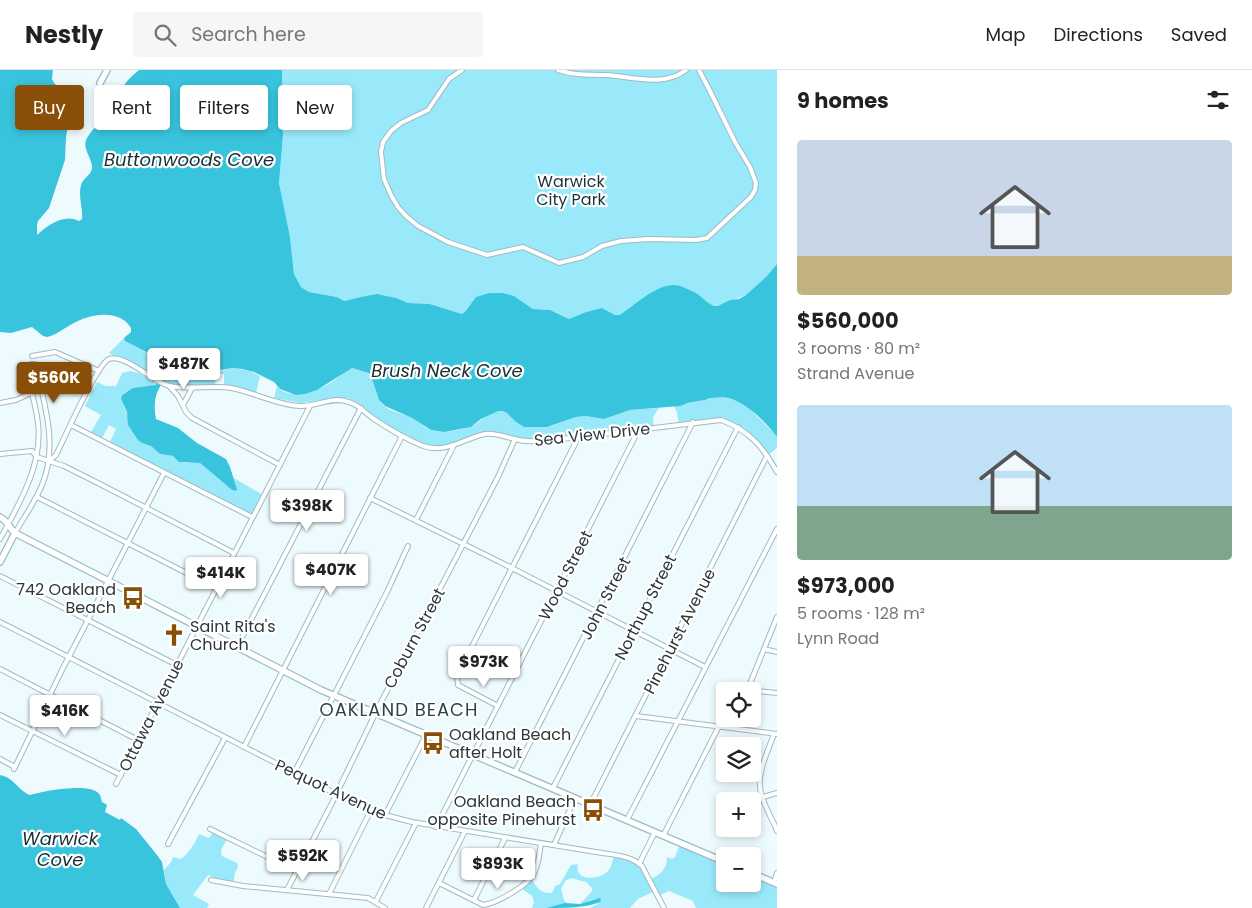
<!DOCTYPE html>
<html lang="en">
<head>
<meta charset="utf-8">
<style>
	:root { --surface:#fff; --page:#f6f6f6; --text:#222; --muted:#767676; --line:#e0e0e0; --accent:#894f08 }
	body { margin:0; font-family:Poppins,sans-serif; background:var(--page); color:var(--text); height:100vh; display:flex; flex-direction:column; font-size:19px; white-space:nowrap }
	* { box-sizing:border-box; margin:0 }
	p { font-size:16px; color:var(--muted) }
	.icon { flex:none; width:28px; height:28px; fill:none; stroke:currentColor; stroke-width:2; stroke-linecap:round; stroke-linejoin:round }
	.map { position:relative; flex:1; overflow:hidden }
	.details { display:flex; flex-direction:column; background:var(--surface); width:475px }
	.details>* { flex:none }
	.guide { position:absolute; left:15px; top:15px; width:475px; height:45px; display:flex; gap:10px }
	.controls { position:absolute; left:716px; top:612px; display:grid; gap:10px }
	.controls a { display:grid; place-items:center; width:45px; height:45px; border-radius:5px; background:var(--surface); box-shadow:0 2px 8px #0003; font-size:25px }
	.price { position:absolute; translate:-50% -42px; padding:0 11px; border-radius:5px; background:#fff; color:#222; font-size:16px; line-height:32px; filter:drop-shadow(0 1px 2px #0008) }
	.price::after { content:''; position:absolute; left:50%; top:30px; width:15px; height:11px; margin-left:-8px; background:inherit; clip-path:polygon(0 0,100% 0,50% 100%) }
	.price.active { background:var(--accent); color:#fff }
	ul { padding:0; list-style:none }
	li { display:grid; align-content:center; gap:10px; height:265px; padding:0 20px }
	li span { display:grid; place-items:center; height:155px; border-radius:5px; color:#555 }
	li>.icon { margin-inline-start:auto }
	span .icon { width:90px; height:90px; fill:#fffc; stroke-width:1 }
	li b { font-size:21px }
	h2 { display:flex; justify-content:space-between; align-items:center; height:60px; padding:0 20px; font-size:21px }
	.tag { padding:0 18px; border-radius:5px; background:var(--surface); box-shadow:0 2px 8px #0003; font-size:18px; line-height:45px }
	.tag.active { background:var(--accent); color:#fff }
	header { display:flex; align-items:center; gap:30px; box-sizing:border-box; height:70px; padding:0 25px; background:var(--surface); border-bottom:1px solid var(--line) }
	header strong { font-size:24px }
	nav { display:flex; gap:28px; margin-inline-start:auto; font-size:18px }
	.search { width:350px; height:45px; background:var(--page); display:flex; align-items:center; gap:12px; box-sizing:border-box; padding:0 18px; border-radius:5px; color:var(--muted); font-size:19px }
	main { display:flex; flex:1; min-height:0 }
	.map>svg:first-child { display:block }
	.green { fill:#9ae9fa }
	.water { fill:#39c4dd }
	.lines { fill:none; stroke-linecap:round; stroke-linejoin:round }
	.street-casing { stroke:#9dbbc2; stroke-width:6 }
	.secondary-casing { stroke:#9dbbc2; stroke-width:8 }
	.street { stroke:#fff; stroke-width:4 }
	.secondary { stroke:#fff; stroke-width:5.5 }
	.labels { text-anchor:middle; stroke-width:4.5; stroke-linejoin:round; paint-order:stroke }
	.park-label { font-size:16px; fill:#1c3237; stroke:#fff }
	.street-label { font-size:16px; fill:#2b373a; stroke:#fff }
	.poi-label { font-size:16px; fill:#2b373a; stroke:#fff; text-anchor:end }
	.water-label { font-size:18px; font-style:italic; fill:#182f34; stroke:#fff }
	.neighbourhood-label { font-size:18px; letter-spacing:1px; fill:#2a454b; stroke:#fff }
</style>
</head>
<body>
<header>
<strong>Nestly</strong>
<div class="search"><svg class="icon" aria-label="search" viewBox="0 0 24 24"><circle cx="10" cy="10" r="6"/><path d="M15 15l6 6"/></svg>Search here</div>
<nav><a>Map</a><a>Directions</a><a>Saved</a></nav>
</header>
<main>
<div class="map">
<svg width="777" height="838" viewBox="0 0 777 838">
	<rect width="100%" height="100%" fill="#eefbfe"/>
	<g class="green">
		<path d="M282,0H777V194L766,207L746,225L718,236L708,234L694,222L678,216L670,215L620,245H615L602,238L586,242L569,249L550,240L533,239L517,228L462,244L430,234L408,233L395,228L382,225L361,227L344,231L337,227L309,222L301,217L294,204L290,167L279,113L283,65Z"/>
		<path d="M124,268L125,271L149,284L162,288L164,292L161,307L109,283Z"/>
		<path d="M233,298L250,301L260,306L256,323L224,316V304H216L215,315C199,315 177,318 163,311C171,303 201,304 214,303C220,302 227,299 233,298Z"/>
		<path d="M352,298L372,304C374,312 376,326 381,333C389,342 402,343 412,348C420,352 426,360 435,361C447,363 459,360 469,357C480,355 489,338 503,341C509,342 516,352 521,355L551,356L576,347L586,346L604,349L630,340L659,338L653,347L654,357L530,372L487,364L446,378L422,375L375,351L362,335L348,328L301,333L274,328L277,316C288,331 315,321 329,314C337,309 343,302 352,298Z"/>
		<path d="M130,301L139,303L157,314C145,320 132,316 122,325L121,329L128,346V355L142,373L151,376L160,384L173,386L184,393L196,392L200,393L232,420L237,419L234,408L263,425L251,446L186,411L110,372L116,359L109,355L102,368L91,362L101,345L85,336L97,312L106,316H116L122,303Z"/>
		<path d="M708,328H726L739,331L749,338L774,363L777,367V378L767,386L753,368L722,350L679,354L677,343L674,336L701,331Z"/>
		<path d="M213,762L227,769L221,780L222,786L237,793L238,797L235,803L233,814H227L208,805L193,825L209,834L207,838H180L166,814L164,800L171,792L173,787L181,789C189,783 195,773 199,764L209,768Z"/>
		<path d="M680,774L725,792V814H752L753,804L777,814V838H696L693,831L669,821L658,826L655,821L638,829L630,838H590L598,834L596,829L580,834L592,821V818L586,812L571,808L565,811L561,819L564,830L567,833L546,838H532L534,832L532,826L521,818L531,808C536,817 541,824 552,823L555,816L560,814L571,795L578,794C574,812 599,810 608,801C612,797 612,790 614,786L639,793L650,810C660,804 667,800 667,787L672,789L675,787Z"/>
	</g>
	<g class="water">
		<path d="M0,0H53L52,9L54,13L67,24L72,34L66,67L65,90L49,138L38,151L37,155V165C47,155 65,143 79,151L82,149C83,138 78,126 81,115C83,107 93,105 92,96C91,87 83,79 86,70C90,61 99,54 105,46C112,37 117,26 123,17C127,10 133,5 139,0H282L283,65L279,113L290,167L294,204L301,217L309,222L337,227L344,231L361,227L377,224L396,228L408,233L430,234L462,244L465,242L476,227L490,223H502L514,226L533,239L550,240L569,249L586,242L602,238L615,245H620C633,236 657,214 674,215C680,215 690,220 696,223C704,228 708,236 718,236L730,230L739,229L746,225L766,207L777,194V367C767,353 746,332 728,328C722,327 715,328 709,328L705,330L688,333L680,336L630,340L604,349L586,346L576,347L547,357H524L516,352L507,343L503,341H498L481,349L471,357L444,362L431,360L412,348L385,336L379,330L372,309V304L352,298L317,320L305,324L296,325L280,319L274,312L254,302L242,299L233,298L166,309C155,320 153,333 156,349L178,358L197,373L226,389L230,397L237,419L236,421L232,420L200,393L179,392L173,386L160,384L151,376L142,373L138,370L128,355L127,342L121,329L122,325L133,318L156,315C161,309 166,296 162,288L154,286L125,271L124,268L131,262V258C119,238 89,244 72,254C64,258 57,265 47,267L43,266L32,257L11,263L0,262Z"/>
		<path d="M0,705C15,708 17,720 30,725C42,721 87,713 97,722C101,724 101,729 102,732L107,735L105,742L120,750L121,748L136,759L157,785L162,792L166,814L180,838H0Z"/>
		<path d="M600,828L601,831C591,838 561,838 546,838L565,833L580,834Z"/>
	</g>
	<g class="lines">
		<defs>
			<g id="street">
				<path d="M462,0L449,9L428,40L401,53L391,61L383,72L381,82L384,109L391,125L398,137L406,146L418,156L448,172L487,185L523,177L559,193L583,187L602,176L621,171L648,169L696,170L707,168L751,127L755,120L756,113L750,97L735,72L710,21L699,0"/>
				<path d="M558,0C577,6 588,4 607,5C632,7 665,17 686,0"/>
				<path d="M32,286L55,282L99,301"/>
				<path d="M169,316L178,326L186,342L192,348L280,395"/>
				<path d="M0,333L16,330L31,323"/>
				<path d="M183,335L192,318"/>
				<path d="M71,355L252,447"/>
				<path d="M0,384L32,381L37,387L64,396L92,410L234,483"/>
				<path d="M49,391L56,385C64,369 97,294 109,289C124,283 154,313 170,316C190,320 211,315 231,318C254,322 276,335 300,336C315,337 330,327 345,331C357,333 364,342 374,349C389,359 406,369 423,376C447,384 464,368 485,364C495,362 508,368 519,370C527,372 536,371 545,371L721,350C749,360 763,377 777,402"/>
				<path d="M37,427L216,518"/>
				<path d="M370,428L498,491L705,597"/>
				<path d="M416,450L454,375"/>
				<path d="M0,469C19,434 43,395 38,353C36,336 30,318 27,300L31,294H35L36,297C45,335 58,377 42,415C35,432 24,447 15,463"/>
				<path d="M0,506L177,595"/>
				<path d="M0,552L346,729L381,744L412,752L602,783C616,785 631,786 642,796L664,838"/>
				<path d="M237,577L361,338"/>
				<path d="M764,579L777,582"/>
				<path d="M0,599L138,670"/>
				<path d="M748,620L777,623"/>
				<path d="M747,621L777,547"/>
				<path d="M498,636L458,615L457,606L579,366"/>
				<path d="M0,645L121,705"/>
				<path d="M636,646L777,664"/>
				<path d="M734,658L737,649"/>
				<path d="M774,664C769,678 758,701 760,717C761,732 772,747 777,761"/>
				<path d="M244,677L402,366"/>
				<path d="M0,689L15,697"/>
				<path d="M14,699L62,600L164,403"/>
				<path d="M515,702L693,352"/>
				<path d="M294,703L387,522L408,476"/>
				<path d="M116,714L310,336"/>
				<path d="M553,718L738,357"/>
				<path d="M763,727L777,723"/>
				<path d="M590,735L767,386"/>
				<path d="M385,745L426,665"/>
				<path d="M627,750L777,459"/>
				<path d="M436,757L639,359"/>
				<path d="M210,759L296,801"/>
				<path d="M663,766L719,656"/>
				<path d="M168,774L225,668"/>
				<path d="M554,775L575,728"/>
				<path d="M639,794L655,762"/>
				<path d="M211,810L243,816L368,828L385,838"/>
				<path d="M774,812L777,803"/>
				<path d="M439,813L483,835C497,833 530,815 535,801C539,793 539,783 541,774"/>
				<path d="M287,820L331,735L377,640L498,407L515,369"/>
				<path d="M329,824L371,740"/>
				<path d="M474,830L505,768"/>
				<path d="M376,831L416,753"/>
				<path d="M426,838L465,761"/>
			</g>
			<g id="secondary">
				<path d="M100,13L107,0"/>
				<path d="M0,447C8,451 9,458 15,463L321,620L725,792"/>
				<path d="M0,492L15,463"/>
				<path d="M752,803L777,814"/>
			</g>
		</defs>
		<use href="#street" class="street-casing"/>
		<use href="#secondary" class="secondary-casing"/>
		<use href="#street" class="street"/>
		<use href="#secondary" class="secondary"/>
	</g>
	<defs>
		<symbol id="bus-bare" viewBox="-9 -9 18 18"><path d="M-5-6H5V4H4V6H2V4H-2V6H-4V4H-5ZM-3.5-4V0h7V-4ZM-3.5 1.2v1.5H-2V1.2ZM2 1.2v1.5H3.5V1.2Z" fill="#894f08" stroke="#fff" stroke-width="2.5" paint-order="stroke"/></symbol>
		<symbol id="church-bare" viewBox="-9 -9 18 18"><path d="M-1.2-6h2.4v3.5h3.3v2.4h-3.3V6h-2.4V-.1h-3.3v-2.4h3.3Z" fill="#894f08" stroke="#fff" stroke-width="2.5" paint-order="stroke"/></symbol>
	</defs>
	<g fill-rule="evenodd">
		<use href="#bus-bare" x="117" y="512" width="32" height="32"/>
		<use href="#church-bare" x="158" y="549" width="32" height="32"/>
		<use href="#bus-bare" x="417" y="657" width="32" height="32"/>
		<use href="#bus-bare" x="577" y="724" width="32" height="32"/>
	</g>
	<g class="labels">
		<g class="park-label">
			<text x="571" y="117">Warwick<tspan x="571" dy="18">City Park</tspan></text>
		</g>
		<g class="street-label">
			<text transform="translate(592 364) rotate(-6)" y="6">Sea View Drive</text>
			<text transform="translate(565 505) rotate(-63)" y="6">Wood Street</text>
			<text transform="translate(605 528) rotate(-63)" y="6">John Street</text>
			<text transform="translate(645 537) rotate(-63)" y="6">Northup Street</text>
			<text transform="translate(679 561) rotate(-63)" y="6">Pinehurst Avenue</text>
			<text transform="translate(414 568) rotate(-62)" y="6">Coburn Street</text>
			<text transform="translate(151 645) rotate(-63)" y="6">Ottawa Avenue</text>
			<text transform="translate(331 719) rotate(25)" y="6">Pequot Avenue</text>
		</g>
		<g class="poi-label">
			<text x="116" y="525">742 Oakland<tspan x="116" dy="18">Beach</tspan></text>
			<text x="190" y="562" text-anchor="start">Saint Rita's<tspan x="190" dy="18">Church</tspan></text>
			<text x="449" y="670" text-anchor="start">Oakland Beach<tspan x="449" dy="18">after Holt</tspan></text>
			<text x="576" y="737">Oakland Beach<tspan x="576" dy="18">opposite Pinehurst</tspan></text>
		</g>
		<g class="water-label">
			<text x="189" y="96">Buttonwoods Cove</text>
			<text x="447" y="307">Brush Neck Cove</text>
			<text x="60" y="775">Warwick<tspan x="60" dy="21">Cove</tspan></text>
		</g>
		<g class="neighbourhood-label">
			<text x="399" y="646">OAKLAND BEACH</text>
		</g>
	</g>
</svg>
<div class="controls">
<a><svg class="icon" aria-label="locate" viewBox="0 0 24 24"><circle cx="12" cy="12" r="6"/><path d="M12 2v4M12 18v4M2 12h4M18 12h4"/></svg></a>
<a><svg class="icon" aria-label="layers" viewBox="0 0 24 24"><path d="M12 4l9 5-9 5-9-5zM3 14l9 5 9-5"/></svg></a>
<a>+</a>
<a>−</a>
</div>
<b class="price" style="left:184px;top:320px">$487K</b>
<b class="price active" style="left:54px;top:334px">$560K</b>
<b class="price" style="left:307px;top:462px">$398K</b>
<b class="price" style="left:331px;top:526px">$407K</b>
<b class="price" style="left:221px;top:529px">$414K</b>
<b class="price" style="left:484px;top:618px">$973K</b>
<b class="price" style="left:65px;top:667px">$416K</b>
<b class="price" style="left:303px;top:812px">$592K</b>
<b class="price" style="left:498px;top:820px">$893K</b>
<div class="guide">
<a class="tag active">Buy</a>
<a class="tag">Rent</a>
<a class="tag">Filters</a>
<a class="tag">New</a>
</div>
</div>
<section class="details">
<h2>9 homes<svg class="icon" aria-label="filters" viewBox="0 0 24 24"><path d="M4 7h16M4 17h16"/><circle cx="9" cy="7" r="2"/><circle cx="15" cy="17" r="2"/></svg></h2>
<ul>
<li><span style="background:linear-gradient(#c9d6e8 75%,#c2b280 0)"><svg class="icon" aria-label="home" viewBox="0 0 24 24"><path d="M3 11l9-7 9 7M6 9v11h12V9"/></svg></span><div><b>$560,000</b><p>3 rooms · 80 m²</p><p>Strand Avenue</p></div></li>
<li><span style="background:linear-gradient(#bfe0f5 65%,#7fa58c 0)"><svg class="icon" aria-label="home" viewBox="0 0 24 24"><path d="M3 11l9-7 9 7M6 9v11h12V9"/></svg></span><div><b>$973,000</b><p>5 rooms · 128 m²</p><p>Lynn Road</p></div></li>
</ul>
</section>
</main>
</body>
</html>
